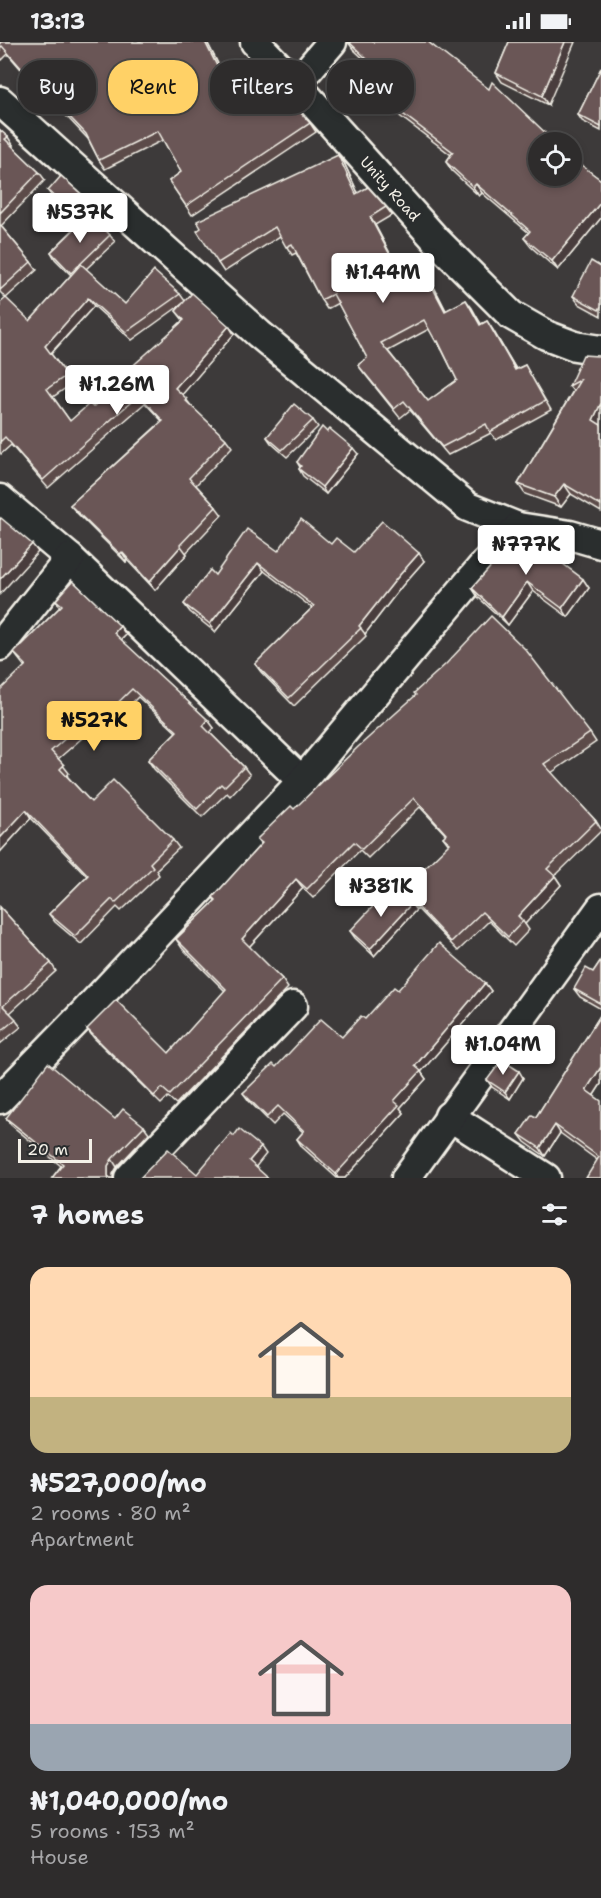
<!DOCTYPE html>
<html lang="en">
<head>
<meta charset="utf-8">
<style>
	:root { --surface:#2e2c2c; --page:#3a3838; --text:#f1f3f6; --muted:#a7a7a9; --line:#494848; --accent:#ffd166 }
	body { margin:0; font-family:"Shantell Sans",sans-serif; background:var(--page); color:var(--text); height:100vh; display:flex; flex-direction:column; font-size:22px; white-space:nowrap }
	* { box-sizing:border-box; margin:0 }
	p { font-size:20px; color:var(--muted) }
	.icon { flex:none; width:33px; height:33px; fill:none; stroke:currentColor; stroke-width:2; stroke-linecap:round; stroke-linejoin:round }
	.map { position:relative; height:1136px; overflow:hidden }
	.side { display:flex; flex-direction:column; background:var(--surface); flex:1 }
	.side>* { flex:none }
	.top-card { position:absolute; left:18px; top:18px; width:566px; height:54px; display:flex; gap:12px }
	.tools { position:absolute; left:528px; top:90px; display:grid; gap:12px }
	.tools a { display:grid; place-items:center; width:54px; height:54px; border-radius:50%; background:var(--surface); box-shadow:0 3px 9px #0003,0 0 0 2px var(--line); font-size:30px }
	.scale { position:absolute; left:18px; bottom:15px; width:74px; box-sizing:border-box; padding-left:6px; border:3px solid #f4f1e8; border-top:0; font-size:16px; line-height:21px; white-space:nowrap; color:#f4f1e8; -webkit-text-stroke:4px #2a2d2e; paint-order:stroke }
	.price { position:absolute; translate:-50% -51px; padding:0 14px; border-radius:6px; background:#fff; color:#222; font-size:20px; line-height:39px; filter:drop-shadow(0 2px 3px #0008) }
	.price::after { content:''; position:absolute; left:50%; top:36px; width:18px; height:14px; margin-left:-9px; background:inherit; clip-path:polygon(0 0,100% 0,50% 100%) }
	.price.selected { background:var(--accent); color:#111 }
	ul { padding:0; list-style:none }
	li { display:grid; align-content:center; gap:12px; height:318px; padding:0 30px }
	li span { display:grid; place-items:center; height:186px; border-radius:18px; color:#555 }
	li>.icon { margin-inline-start:auto }
	span .icon { width:108px; height:108px; fill:#fffc; stroke-width:1 }
	li b { font-size:26px }
	h2 { display:flex; justify-content:space-between; align-items:center; height:72px; padding:0 30px; font-size:26px }
	.pill { padding:0 21px; border-radius:24px; background:var(--surface); box-shadow:0 3px 9px #0003,0 0 0 2px var(--line); font-size:21px; line-height:54px }
	.pill.selected { background:var(--accent); color:#111 }
	.status { display:flex; justify-content:space-between; align-items:center; height:42px; padding:0 30px; background:var(--surface); direction:ltr }
	.status svg { height:16px; fill:currentColor }
	.map>svg:first-child { display:block }
	.lines { fill:none; stroke-linecap:round; stroke-linejoin:round }
	.minor-casing { stroke:#f4f1e8; stroke-width:33 }
	.minor { stroke:#2a2d2e; stroke-width:28 }
	.wall { fill:#5b4b4a; stroke:#f4f1e8; stroke-width:1.5; fill-rule:evenodd }
	.shaded-wall { fill:#4a3d3c; stroke:#f4f1e8; stroke-width:1.5 }
	.building { fill:#6a5756; stroke:#f4f1e8; stroke-width:1.5; fill-rule:evenodd }
	.labels { text-anchor:middle; stroke-width:6; stroke-linejoin:round; paint-order:stroke }
	.street-label { font-size:15px; fill:#f4f1e8; stroke:#2a2d2e }
</style>
</head>
<body>
<div class="status"><b>13:13</b><svg viewBox="0 0 49 12"><path d="M0 12V9h3v3zM5 12V6h3v6zM10 12V3h3v9zM15 12V0h3v12zM26 1h20v11H26zM47 4h2v5h-2z"/></svg></div>
<div class="map">
<svg width="601" height="1136" viewBox="0 0 601 1136">
	<rect width="100%" height="100%" fill="#3d3a3a"/>
	<filter id="ink" filterUnits="userSpaceOnUse"><feTurbulence type="fractalNoise" baseFrequency=".0167" numOctaves="2"/><feDisplacementMap in="SourceGraphic" scale="12" xChannelSelector="R" yChannelSelector="G"/><feConvolveMatrix kernelMatrix="1 2 1 2 8 2 1 2 1" color-interpolation-filters="sRGB"/></filter>
	<g filter="url(#ink)">
		<g class="lines">
			<defs>
				<g id="minor">
					<path d="M255,0L296,42L438,200L511,273L546,293L575,304L601,308"/>
					<path d="M296,42L332,0"/>
					<path d="M0,59L259,292L468,465L518,485L570,493L601,502"/>
					<path d="M0,457L70,516L302,739"/>
					<path d="M0,604L70,516"/>
					<path d="M0,1057L83,972L302,739L485,521L518,485"/>
					<path d="M449,1074L546,1136"/>
					<path d="M129,1136L293,964"/>
					<path d="M406,1136L601,866"/>
				</g>
			</defs>
			<use href="#minor" class="minor-casing"/>
			<use href="#minor" class="minor"/>
		</g>
		<g class="wall">
			<path d="M0,0H207L235,55L310,81L316,90L192,173L169,139L181,130L163,98L105,127L99,118L88,97L52,59L50,61L8,12L2,18L0,15Z"/>
			<path d="M348,0H428L576,120L601,138V176L558,228L531,205L524,196L529,191L482,151L479,154L452,129L446,120L451,113L360,44L354,35L367,20L353,7Z"/>
			<path d="M509,0L548,63L502,40L496,31Z"/>
			<path d="M601,26V89L582,79L578,73Z"/>
			<path d="M0,88L13,103L12,104L39,130L45,138L1,184L31,220L37,228L6,256L0,250Z"/>
			<path d="M338,113L344,121L358,151L386,165L392,173L375,183L408,245L433,243L446,269L466,258L481,282L487,279L516,327L525,323L530,332L551,368L496,398L491,391L448,413L410,368L400,376L364,331L358,323L367,316L338,261L327,267L321,258L296,211L292,213L280,194L224,230L218,221ZM429,287L442,308L457,338L428,359L388,309Z"/>
			<path d="M48,149L94,166L84,177L110,193L115,200L86,227L125,262L180,252L185,259L229,284L234,292L182,352L192,365L226,397L232,405L196,443L216,465L222,473L186,511L187,512L155,548L127,518L126,520L76,470L70,463L162,379L145,361L48,446L11,403L1,412L0,410V261L30,279L71,233L55,217L51,210L82,179L53,156ZM182,262L176,269L183,278L93,365L70,379L53,355L73,341L51,312L94,264L132,298Z"/>
			<path d="M601,225V274L579,262L573,254Z"/>
			<path d="M601,315V470L571,452L561,465L525,452L518,442L573,349L569,344Z"/>
			<path d="M313,378L318,385L287,415L271,401L267,395Z"/>
			<path d="M358,412L326,452L303,434L299,427L300,425L297,420Z"/>
			<path d="M518,494L583,537L589,546L568,575L533,549L508,583L478,555L472,546Z"/>
			<path d="M331,502L354,510L424,519L402,544L365,592L366,594L294,664L261,630L255,622L312,566L264,529L215,590L190,570L184,562L215,533L278,509Z"/>
			<path d="M56,558L120,584L126,593L121,598L208,678L214,686L210,691L244,725L250,733L230,754L227,751L202,775L154,727L148,718L176,690L138,655L96,697L89,690L58,717L69,731L67,734L91,760L173,798L179,806L156,828L159,833L121,869L117,865L81,902L55,880L49,872L87,834L31,776L0,810L25,625L14,611L60,565Z"/>
			<path d="M590,691L596,700L551,731L596,779L601,787V789L555,834L561,843L525,882L529,888L514,904L489,879L458,909L408,857L402,848L449,803L443,795L446,793L420,765L368,816L360,808L313,856L303,846L249,905L282,937L288,946L176,1062L168,1055L161,1062L94,996L87,987L169,1011L225,949L182,906L176,897L215,859L213,855L261,802L257,797L294,767Z"/>
			<path d="M0,865L51,921L56,929L10,971L21,985L0,1002Z"/>
			<path d="M416,868L374,914L355,896L350,889Z"/>
			<path d="M601,918V967L580,955L574,947L593,930Z"/>
			<path d="M485,941L491,949L421,1030L426,1037L400,1066L404,1071L345,1136H337L302,1105L297,1097L303,1090L283,1072L273,1083L249,1059L243,1051L276,1025L342,995L365,977L398,948Z"/>
			<path d="M601,972V1042L594,1053L601,1136L597,1118L560,1091L545,1114L525,1100L519,1092L536,1075Z"/>
			<path d="M519,1029L523,1036L510,1057L492,1045L487,1038Z"/>
			<path d="M6,1076L115,1077L144,1084L149,1091L117,1125L113,1132V1136H52L61,1124L11,1083Z"/>
		</g>
		<g class="shaded-wall">
			<path d="M205,0H207L239,64L233,56Z"/>
			<path d="M565,0H575L548,63L542,54Z"/>
			<path d="M8,95L13,103L11,105L5,97Z"/>
			<path d="M338,113L344,121L362,160L356,152Z"/>
			<path d="M476,142L482,151L479,154L473,145Z"/>
			<path d="M89,159L94,166L82,180L78,173Z"/>
			<path d="M601,160V176L558,228L552,219Z"/>
			<path d="M370,175L375,183L412,254L407,245Z"/>
			<path d="M427,235L433,243L451,278L445,269Z"/>
			<path d="M88,256L94,264L50,312L45,304Z"/>
			<path d="M466,258L472,266L486,291L480,283Z"/>
			<path d="M487,279L493,288L521,336L515,328Z"/>
			<path d="M229,284L234,292L181,354L175,346Z"/>
			<path d="M601,361V386L593,378Z"/>
			<path d="M353,406L358,412L326,452L322,445Z"/>
			<path d="M564,442L571,452L561,465L554,455Z"/>
			<path d="M32,502L38,510L0,552V537Z"/>
			<path d="M181,504L187,512L155,548L149,540Z"/>
			<path d="M122,510L127,518L126,520L120,512Z"/>
			<path d="M419,511L424,519L402,544L365,592L359,584L397,536Z"/>
			<path d="M258,521L264,529L215,590L210,582Z"/>
			<path d="M583,537L589,546L568,575L562,566Z"/>
			<path d="M527,540L533,549L508,583L502,575Z"/>
			<path d="M120,584L126,593L120,599L114,591Z"/>
			<path d="M208,678L214,686L209,692L203,684Z"/>
			<path d="M26,768L31,776L0,810V796Z"/>
			<path d="M555,834L561,843L525,882L518,874Z"/>
			<path d="M296,837L303,846L248,906L242,897Z"/>
			<path d="M411,862L416,868L374,914L370,907Z"/>
			<path d="M485,941L491,949L421,1030L426,1037L400,1066L404,1071L345,1136H338L336,1132L415,1024Z"/>
			<path d="M601,1025V1042L592,1056L586,1048Z"/>
			<path d="M519,1029L523,1036L510,1057L505,1050Z"/>
			<path d="M555,1083L560,1091L545,1114L540,1106Z"/>
			<path d="M261,1105L266,1112L254,1127L249,1119Z"/>
			<path d="M112,1117L117,1125L113,1132V1136H110L108,1134V1124Z"/>
		</g>
		<g class="building">
			<path d="M0,0H205L233,56L268,35L310,81L186,164L169,139L181,130L158,89L99,118L86,92L46,50L44,52L2,4L0,6Z"/>
			<path d="M349,0H428L489,47L492,40L555,100H538V134H572V116L601,138V160L552,219L524,196L530,189L476,142L473,145L446,120L453,110L354,35L368,18Z"/>
			<path d="M509,0H565L542,54L496,31Z"/>
			<path d="M601,26V85L578,73Z"/>
			<path d="M0,88L8,95L5,97L39,130L0,171Z"/>
			<path d="M338,113L356,152L368,145L386,165L370,175L407,245L427,235L445,269L466,258L480,283L487,279L515,328L525,323L545,359L490,390L486,382L442,405L404,359L394,367L358,323L367,316L333,252L321,258L292,202L286,205L275,185L218,221L197,189L201,186L197,179ZM424,278L436,300L438,299L457,338L428,359L381,301Z"/>
			<path d="M61,134L89,159L78,173L48,149Z"/>
			<path d="M90,172L110,193L71,231L51,210Z"/>
			<path d="M0,183L31,220L0,248Z"/>
			<path d="M591,219L601,225V264L599,268L573,254Z"/>
			<path d="M81,222L125,262L154,229L180,252L126,290L88,256L45,304L67,333L47,347L70,379L89,362L93,365L127,329L184,278L176,269L192,251L229,284L175,346L187,357L185,358L226,397L189,436L216,465L180,503L181,504L149,540L122,510L120,512L70,463L163,379L139,353L43,438L5,395L0,400V261L6,256L30,279Z"/>
			<path d="M583,313L598,314L601,315V361L593,378L601,383V464L564,442L554,455L518,442L580,338L569,344Z"/>
			<path d="M294,362L313,378L282,408L267,395Z"/>
			<path d="M322,385L327,390L330,387L353,406L322,445L299,427L301,424L297,420Z"/>
			<path d="M1,476L32,502L0,537V478Z"/>
			<path d="M301,477L331,502L336,496L354,510L382,479L419,511L397,536L359,584L361,586L289,656L255,622L314,564L258,521L210,582L184,562L210,528L215,533L247,487L278,509Z"/>
			<path d="M518,494L527,495L583,537L562,566L527,540L502,575L472,546Z"/>
			<path d="M73,539L120,584L114,591L208,678L203,684L244,725L224,745L221,742L197,767L148,718L177,689L132,647L90,688L83,681L51,709L64,723L60,727L91,760L113,738L173,798L150,821L153,825L115,861L112,857L75,894L49,872L88,833L26,768L0,796V648L26,623L14,611L62,563L56,558Z"/>
			<path d="M491,574L526,608L590,691L544,722L596,779L547,827L555,834L518,874L523,879L508,895L482,870L451,900L402,848L450,801L443,795L446,792L414,756L362,807L354,800L307,847L296,837L242,897L282,937L170,1053L162,1046L154,1054L87,987L116,958L169,1011L226,947L176,897L216,858L213,855L262,801L257,797L291,764L294,767L358,705L416,653L414,651L446,622Z"/>
			<path d="M392,844L411,862L370,907L350,889Z"/>
			<path d="M0,865L51,921L3,964L16,977L0,990Z"/>
			<path d="M439,901L485,941L415,1024L421,1029L394,1059L399,1063L336,1132L297,1097L304,1089L278,1064L267,1075L243,1051L273,1022L276,1025L321,977L342,995L361,974L365,977L394,945L398,948Z"/>
			<path d="M601,918V962L574,947L586,926L593,930Z"/>
			<path d="M601,972V1025L586,1048L601,1059V1136H586L599,1115L555,1083L540,1106L519,1092L532,1073L536,1075Z"/>
			<path d="M502,1018L519,1029L505,1050L487,1038Z"/>
			<path d="M48,1021L115,1077L123,1067L144,1084L112,1117L108,1124V1134L110,1136H52L63,1122L6,1076Z"/>
			<path d="M239,1087L261,1105L249,1119L268,1136H140L168,1107L197,1132L231,1091L234,1094Z"/>
		</g>
	</g>
	<g class="labels">
		<g class="street-label">
			<text transform="translate(390 147) rotate(48)" y="5">Unity Road</text>
		</g>
	</g>
</svg>
<div class="tools">
<a><svg class="icon" aria-label="locate" viewBox="0 0 24 24"><circle cx="12" cy="12" r="6"/><path d="M12 2v4M12 18v4M2 12h4M18 12h4"/></svg></a>
</div>
<div class="scale">20 m</div>
<b class="price" style="left:80px;top:202px">₦537K</b>
<b class="price" style="left:383px;top:262px">₦1.44M</b>
<b class="price" style="left:117px;top:374px">₦1.26M</b>
<b class="price" style="left:526px;top:534px">₦777K</b>
<b class="price selected" style="left:94px;top:710px">₦527K</b>
<b class="price" style="left:381px;top:876px">₦381K</b>
<b class="price" style="left:503px;top:1034px">₦1.04M</b>
<div class="top-card">
<a class="pill">Buy</a>
<a class="pill selected">Rent</a>
<a class="pill">Filters</a>
<a class="pill">New</a>
</div>
</div>
<section class="side">
<h2>7 homes<svg class="icon" aria-label="filters" viewBox="0 0 24 24"><path d="M4 7h16M4 17h16"/><circle cx="9" cy="7" r="2"/><circle cx="15" cy="17" r="2"/></svg></h2>
<ul>
<li><span style="background:linear-gradient(#ffd9b3 70%,#c2b280 0)"><svg class="icon" aria-label="home" viewBox="0 0 24 24"><path d="M3 11l9-7 9 7M6 9v11h12V9"/></svg></span><div><b>₦527,000/mo</b><p>2 rooms · 80 m²</p><p>Apartment</p></div></li>
<li><span style="background:linear-gradient(#f6c9c9 75%,#9aa5b1 0)"><svg class="icon" aria-label="home" viewBox="0 0 24 24"><path d="M3 11l9-7 9 7M6 9v11h12V9"/></svg></span><div><b>₦1,040,000/mo</b><p>5 rooms · 153 m²</p><p>House</p></div></li>
</ul>
</section>
</body>
</html>
